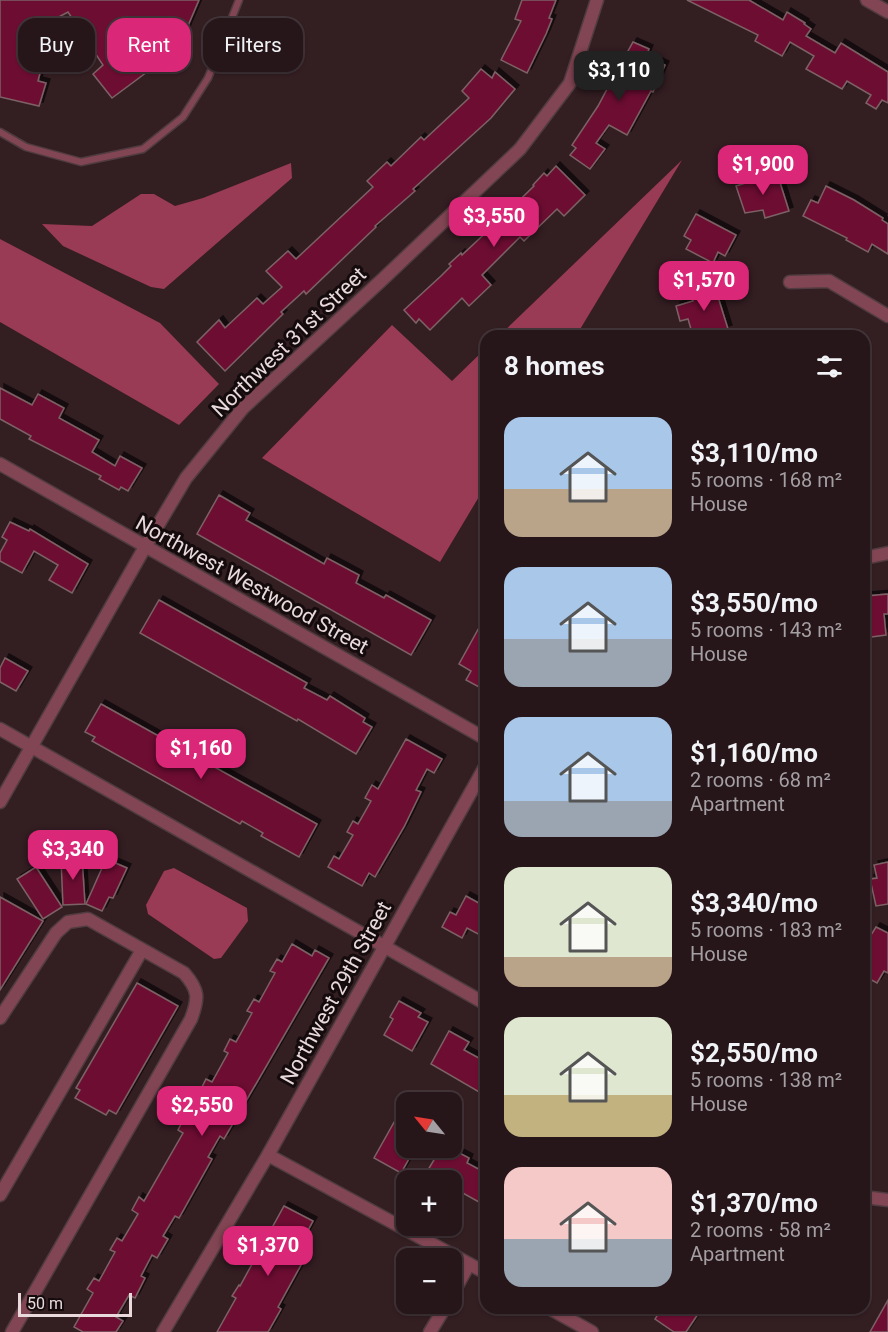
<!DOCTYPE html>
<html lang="en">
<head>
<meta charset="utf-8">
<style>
	:root { --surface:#26161a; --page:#322327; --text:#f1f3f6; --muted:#a49fa2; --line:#423539; --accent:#db2777 }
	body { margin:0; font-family:Roboto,sans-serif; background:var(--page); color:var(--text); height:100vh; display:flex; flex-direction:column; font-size:22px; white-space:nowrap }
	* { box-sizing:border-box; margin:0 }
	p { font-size:20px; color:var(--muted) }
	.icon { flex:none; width:33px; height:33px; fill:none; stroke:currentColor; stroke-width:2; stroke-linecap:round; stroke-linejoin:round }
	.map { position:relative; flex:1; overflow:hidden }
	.sheet { position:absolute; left:480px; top:330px; width:390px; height:984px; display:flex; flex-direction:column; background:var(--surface); border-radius:18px; box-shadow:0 2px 4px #0004,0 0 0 2px var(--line) }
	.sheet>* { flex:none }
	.guide { position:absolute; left:18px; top:18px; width:372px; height:54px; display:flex; gap:12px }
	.needle { width:39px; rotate:300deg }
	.fabs { position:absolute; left:396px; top:1092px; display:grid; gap:12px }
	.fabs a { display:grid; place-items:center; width:66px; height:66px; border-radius:12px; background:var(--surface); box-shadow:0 2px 4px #0004,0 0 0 2px var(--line); font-size:30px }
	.scale { position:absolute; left:18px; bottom:15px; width:114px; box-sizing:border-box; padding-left:6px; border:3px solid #e9d9dc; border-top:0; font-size:16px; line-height:21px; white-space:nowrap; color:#e9d9dc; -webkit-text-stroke:4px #140b0d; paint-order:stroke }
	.price { position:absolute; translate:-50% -51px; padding:0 14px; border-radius:12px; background:var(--accent); color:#fff; font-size:20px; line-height:39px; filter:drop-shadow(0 2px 3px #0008) }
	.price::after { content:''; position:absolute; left:50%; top:36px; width:18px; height:14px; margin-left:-9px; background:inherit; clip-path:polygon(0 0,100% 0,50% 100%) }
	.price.active { background:#222; color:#fff }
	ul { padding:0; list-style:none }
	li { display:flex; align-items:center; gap:18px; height:150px; padding:0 24px }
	li span { display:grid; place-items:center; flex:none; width:168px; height:120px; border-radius:18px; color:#555 }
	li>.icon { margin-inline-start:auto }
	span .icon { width:72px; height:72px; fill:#fffc; stroke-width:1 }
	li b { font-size:26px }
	h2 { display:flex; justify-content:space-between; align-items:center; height:72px; padding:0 24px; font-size:26px }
	.tag { padding:0 21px; border-radius:18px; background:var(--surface); box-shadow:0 2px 4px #0004,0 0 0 2px var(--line); font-size:21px; line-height:54px }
	.tag.active { background:var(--accent); color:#fff }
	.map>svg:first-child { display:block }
	.water { fill:#993b54 }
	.building { fill:#6d0f30; stroke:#7c6266; stroke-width:1.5; filter:url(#shadow) }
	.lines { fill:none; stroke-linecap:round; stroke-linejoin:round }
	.lane-casing { stroke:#503c40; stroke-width:9 }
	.street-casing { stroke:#503c40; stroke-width:15 }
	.lane { stroke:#824553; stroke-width:6 }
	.street { stroke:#824553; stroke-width:12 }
	.labels { text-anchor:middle; stroke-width:6; stroke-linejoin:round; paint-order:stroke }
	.street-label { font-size:21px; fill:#e9d9dc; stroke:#140b0d }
</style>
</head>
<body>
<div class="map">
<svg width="888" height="1332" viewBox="0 0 888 1332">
	<defs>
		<filter id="shadow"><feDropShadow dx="4" dy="-4" stdDeviation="0" flood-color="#0009"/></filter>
	</defs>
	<rect width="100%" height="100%" fill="#331e22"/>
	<g class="water">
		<path d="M682,160L576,336H499Z"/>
		<path d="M291,163L292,178L164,289L151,287L63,246L42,224L92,226L141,194H154L175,206L203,198Z"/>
		<path d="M0,239L160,323L219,384L179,425L0,322Z"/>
		<path d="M392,325L452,381L486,348V485L440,562L262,458Z"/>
		<path d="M174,868L247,908L248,921L221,958L214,959L148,914L146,905L164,871Z"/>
	</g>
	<g class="building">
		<path d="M0,0H199L178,49L112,98L93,74L103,65L68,12L53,20L38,81L46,83L39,106L0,97Z"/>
		<path d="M522,0H556L549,18L552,19L546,34L527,73L501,60L521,21L515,19Z"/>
		<path d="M687,0H749L783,20L787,12L805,23L804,24L811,29L806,36L835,53L841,43L888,72V103L882,100L876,109L866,103L871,95L847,81L842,89L806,69L814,56L790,42L782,56L755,41L758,35Z"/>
		<path d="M633,42L649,49L646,56L665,65L653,92L651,91L627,135L609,125L596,143L605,149L590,169L570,155L576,148L572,145L598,106L615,74L613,73L620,59L623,60Z"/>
		<path d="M481,69L492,78L495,72L515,89L491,118L413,189L415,191L375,226L376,227L306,294L304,291L281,312L283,314L225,371L197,342L219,320L225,328L257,298L263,304L282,287L266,271L288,251L296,259L373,187L367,181L387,162L391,166L421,137L424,140L469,98L462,91Z"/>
		<path d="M556,166L585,195L564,216L557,209L524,241L520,237L482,275L491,285L469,306L462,298L430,330L419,319L416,323L404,310L441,276L451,266L449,264L461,253L462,255L494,225L534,186L533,185L544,173L547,176Z"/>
		<path d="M777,173L789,211L765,218L763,210L745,213L736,186Z"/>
		<path d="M826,186L854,200L883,218L882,220L888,224V254L872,244L868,252L846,240L847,238L803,216L811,200L818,203Z"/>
		<path d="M696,214L736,235L725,256L718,252L713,263L686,249L691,240L684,236Z"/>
		<path d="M714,284L728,329L704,336H693L688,319L680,321L676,306L693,301L690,291Z"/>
		<path d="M0,388L32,405L38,394L64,408L59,418L99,440L92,452L115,466L120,456L142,468L128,491L121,487L119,490L99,479L101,476L29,439L31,436L0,419Z"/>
		<path d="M219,495L250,513L246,520L262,529L324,564L327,558L359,575L356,583L384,598L386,595L431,620L411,655L197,534Z"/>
		<path d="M10,522L29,531L30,529L88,564L72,593L49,580L58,565L34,551L22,573L0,561V553L7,540L2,537Z"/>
		<path d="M888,594V614H884L886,635L864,638V599H866V596Z"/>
		<path d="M159,600L307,683L304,688L327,700L330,696L365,718L363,722L372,727L356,754L298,719L297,721L140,633Z"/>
		<path d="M486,615V673L479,687L466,680L471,671L459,664Z"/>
		<path d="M5,658L28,671L16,691L0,682V668Z"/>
		<path d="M101,704L317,824L299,857L261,836L263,833L242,821L240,824L92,741L95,737L85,732Z"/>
		<path d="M406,739L442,759L434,773L427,769L416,790L421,792L404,827L375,877L369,873L362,886L328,867L334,856L339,859L353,835L347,832L353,821L358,824L371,801L365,798L372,785L378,789Z"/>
		<path d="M69,857H82L85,904L63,905L61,860H69Z"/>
		<path d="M106,859L127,868L113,898L109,897L102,911L86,904Z"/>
		<path d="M888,862V904L876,906L870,879L877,878L874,865Z"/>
		<path d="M36,867L62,907L43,919L17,879Z"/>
		<path d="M466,896L486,907V928L482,936L467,928L462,938L442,927L450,912L456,915Z"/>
		<path d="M0,897L43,921L0,990Z"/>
		<path d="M876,927L888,933V973L884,971L877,983L864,976V946Z"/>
		<path d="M292,944L312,956L315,950L329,958L224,1139L220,1136L208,1157L212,1159L179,1218L175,1216L163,1236L168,1239L157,1258L152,1255L141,1276L145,1278L135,1298L129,1295L116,1317L123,1321L116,1332H83L74,1327L93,1293L87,1289L94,1278L99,1281L115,1252L110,1250L117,1238L122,1241L138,1214L132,1210L139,1197L144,1201L183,1133L178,1130L184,1118L189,1121L205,1094L200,1091L206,1079L212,1082L228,1053L224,1051L230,1039L236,1042L252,1013L247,1011L254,999L259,1002L275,973L270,971L277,959L282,962Z"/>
		<path d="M137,983L178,1006L116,1114L109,1110L106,1115L75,1098L80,1090L76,1088Z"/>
		<path d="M399,1001L421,1013L418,1017L428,1022L412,1051L384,1035L393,1019L390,1017Z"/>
		<path d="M449,1031L469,1042L464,1050L486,1062V1096L431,1064Z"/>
		<path d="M397,1117L406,1122V1148H415L401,1173L374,1158Z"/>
		<path d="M441,1148H450L469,1158L467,1163L486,1173V1206L452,1187V1180H422Z"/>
		<path d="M284,1206L313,1221L292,1260L301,1265L278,1307L281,1309L268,1332H217L236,1298L232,1296L239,1285L240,1286Z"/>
		<path d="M888,1300V1332H870Z"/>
		<path d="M662,1308H702L686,1332H674L655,1319Z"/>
	</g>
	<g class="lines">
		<defs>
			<path id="lane" d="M0,132L26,147L81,162L143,149L183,117L208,78L239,0"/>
			<g id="street">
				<path d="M867,0L888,12"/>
				<path d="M790,282L829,281L888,316"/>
				<path d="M0,464L486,739"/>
				<path d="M864,558L888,553"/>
				<path d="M0,729L486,1004"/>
				<path d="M0,802L145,547L186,478L243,408L384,278L520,149L570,83L597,0"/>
				<path d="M0,1018L56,933L68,922L88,919L184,973C199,990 199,998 191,1019L12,1332"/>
				<path d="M268,1155L486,1273"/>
				<path d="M0,1195L142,950"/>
				<path d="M864,1197L888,1200"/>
				<path d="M452,1295L469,1264"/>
				<path d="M549,1308L592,1332"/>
				<path d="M163,1332L268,1155L486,765"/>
				<path d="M430,1332L447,1304"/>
			</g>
		</defs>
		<use href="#lane" class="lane-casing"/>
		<use href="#street" class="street-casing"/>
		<use href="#lane" class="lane"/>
		<use href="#street" class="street"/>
	</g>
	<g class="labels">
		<g class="street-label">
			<text transform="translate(289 342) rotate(-44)" y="7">Northwest 31st Street</text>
			<text transform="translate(252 585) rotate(29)" y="7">Northwest Westwood Street</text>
			<text transform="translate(336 993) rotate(-61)" y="7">Northwest 29th Street</text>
		</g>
	</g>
</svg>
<div class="fabs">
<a><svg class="needle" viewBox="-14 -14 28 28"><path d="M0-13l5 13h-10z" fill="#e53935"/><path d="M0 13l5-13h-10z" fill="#a49fa2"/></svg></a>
<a>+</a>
<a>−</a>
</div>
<div class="scale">50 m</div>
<b class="price active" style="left:619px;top:102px">$3,110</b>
<b class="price" style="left:763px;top:196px">$1,900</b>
<b class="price" style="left:494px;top:248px">$3,550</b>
<b class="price" style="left:704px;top:312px">$1,570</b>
<b class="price" style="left:201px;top:780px">$1,160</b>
<b class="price" style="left:73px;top:881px">$3,340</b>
<b class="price" style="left:202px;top:1137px">$2,550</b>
<b class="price" style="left:268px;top:1277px">$1,370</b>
<div class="guide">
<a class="tag">Buy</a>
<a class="tag active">Rent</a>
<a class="tag">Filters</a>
</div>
<section class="sheet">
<h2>8 homes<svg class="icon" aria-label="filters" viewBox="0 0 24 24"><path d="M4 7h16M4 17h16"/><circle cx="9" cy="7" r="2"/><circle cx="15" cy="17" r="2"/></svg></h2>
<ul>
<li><span style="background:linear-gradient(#a9c7e8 60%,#b9a48a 0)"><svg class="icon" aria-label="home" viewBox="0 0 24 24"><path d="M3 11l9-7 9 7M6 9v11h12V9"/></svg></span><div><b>$3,110/mo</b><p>5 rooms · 168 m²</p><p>House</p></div></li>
<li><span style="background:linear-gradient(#a9c7e8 60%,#9aa5b1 0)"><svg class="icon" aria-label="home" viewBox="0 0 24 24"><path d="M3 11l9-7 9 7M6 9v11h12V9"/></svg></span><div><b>$3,550/mo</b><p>5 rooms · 143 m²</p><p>House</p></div></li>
<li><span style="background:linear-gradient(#a9c7e8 70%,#9aa5b1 0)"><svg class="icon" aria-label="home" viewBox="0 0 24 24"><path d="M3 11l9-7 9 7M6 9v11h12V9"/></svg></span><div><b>$1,160/mo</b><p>2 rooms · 68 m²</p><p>Apartment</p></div></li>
<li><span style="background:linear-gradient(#dfe7d0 75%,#b9a48a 0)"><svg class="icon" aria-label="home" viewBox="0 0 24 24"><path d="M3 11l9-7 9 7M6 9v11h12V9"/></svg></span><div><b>$3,340/mo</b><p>5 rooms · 183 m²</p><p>House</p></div></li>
<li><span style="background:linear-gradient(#dfe7d0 65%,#c2b280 0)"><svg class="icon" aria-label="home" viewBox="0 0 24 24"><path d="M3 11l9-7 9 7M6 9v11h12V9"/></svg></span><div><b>$2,550/mo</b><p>5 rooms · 138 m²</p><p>House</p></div></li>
<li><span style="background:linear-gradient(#f6c9c9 60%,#9aa5b1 0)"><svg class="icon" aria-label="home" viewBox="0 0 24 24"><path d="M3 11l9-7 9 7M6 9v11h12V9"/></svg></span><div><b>$1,370/mo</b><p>2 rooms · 58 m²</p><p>Apartment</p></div></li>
</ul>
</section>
</div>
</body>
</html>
